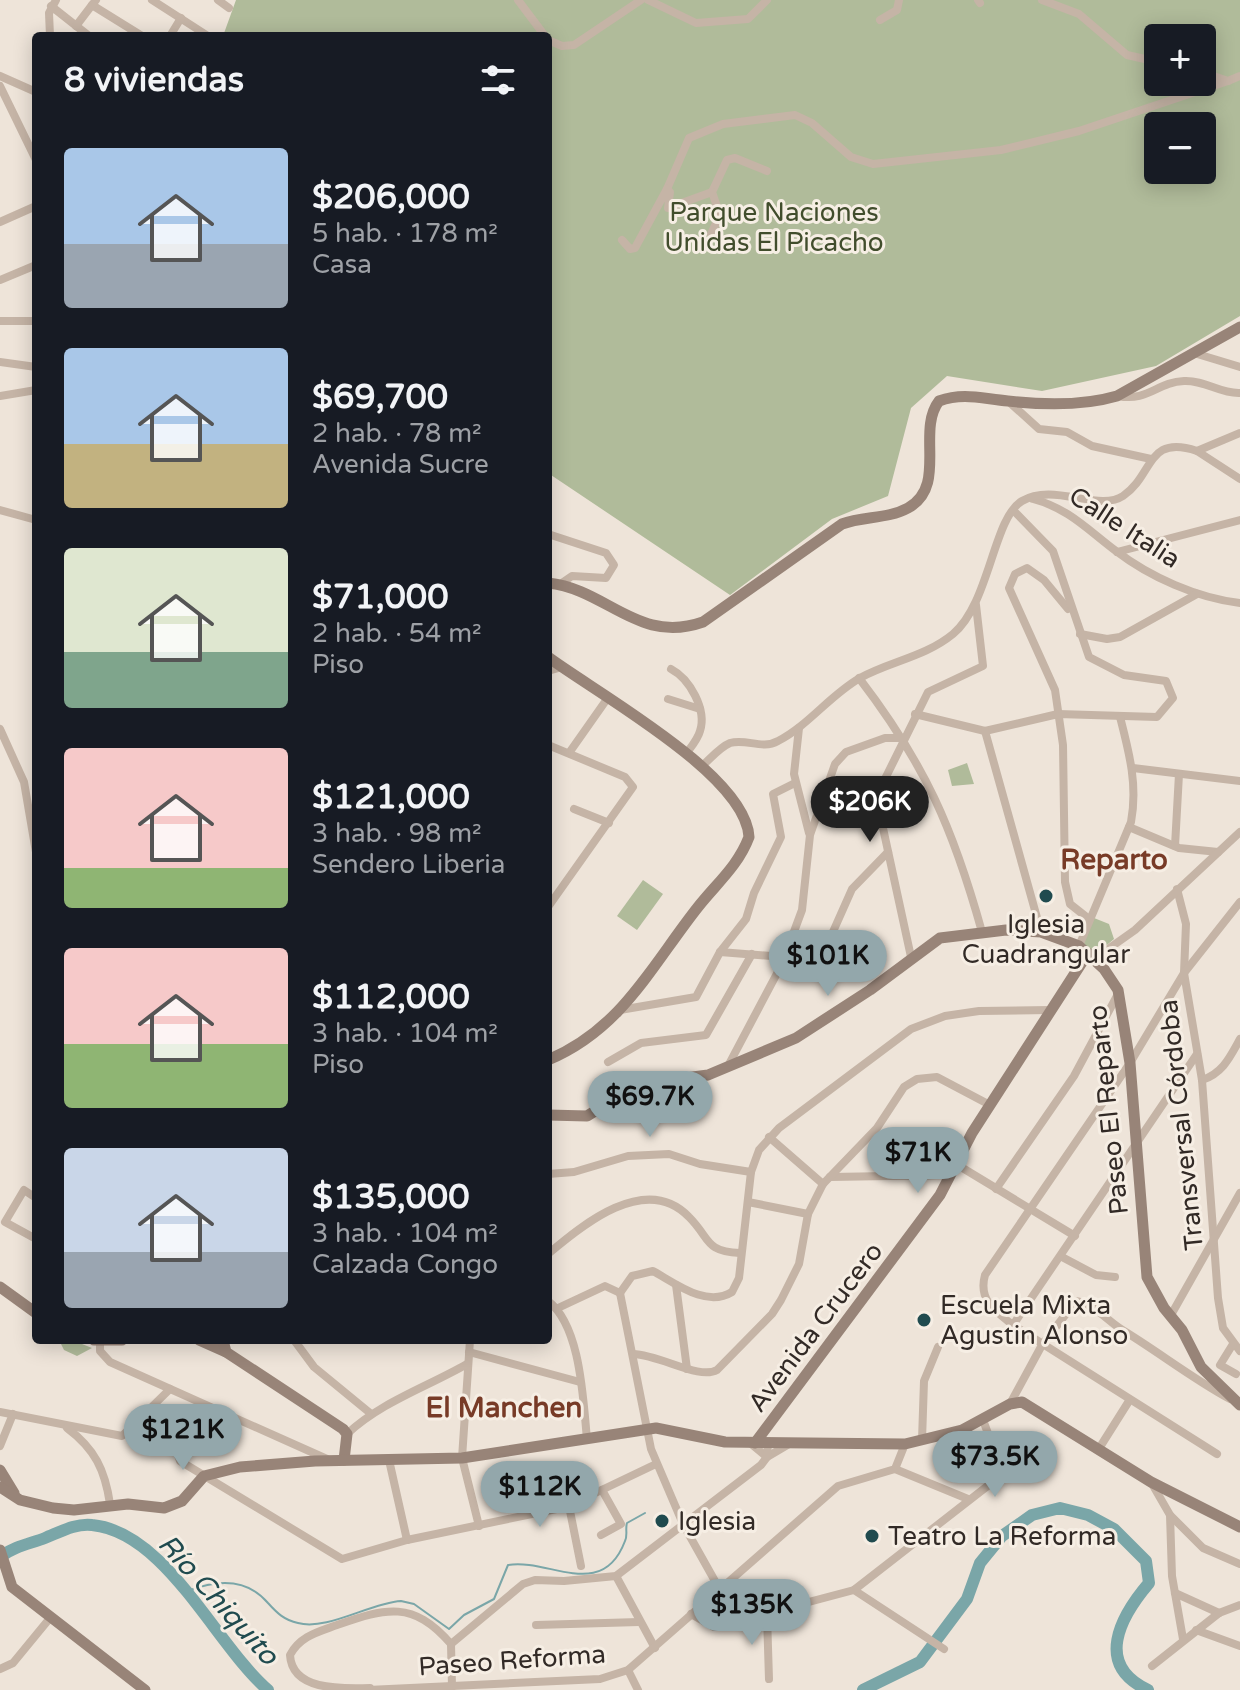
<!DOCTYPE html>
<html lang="es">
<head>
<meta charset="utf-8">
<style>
	:root { --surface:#171b24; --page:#20242c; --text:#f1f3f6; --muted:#9ea1a6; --accent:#93a7ab }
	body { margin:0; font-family:"Varela Round",sans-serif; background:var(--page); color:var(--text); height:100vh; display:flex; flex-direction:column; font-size:30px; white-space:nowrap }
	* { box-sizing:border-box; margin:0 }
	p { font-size:26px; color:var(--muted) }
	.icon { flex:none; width:44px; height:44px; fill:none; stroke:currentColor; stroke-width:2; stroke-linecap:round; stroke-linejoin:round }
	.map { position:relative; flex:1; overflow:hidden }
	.panel { position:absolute; left:32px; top:32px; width:520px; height:1312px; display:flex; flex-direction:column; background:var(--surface); border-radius:8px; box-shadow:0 4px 20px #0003 }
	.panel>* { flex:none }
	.fabs { position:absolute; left:1144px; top:24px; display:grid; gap:16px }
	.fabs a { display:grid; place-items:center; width:72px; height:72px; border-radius:8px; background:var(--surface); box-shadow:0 4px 20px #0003; font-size:40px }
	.price { position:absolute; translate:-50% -68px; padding:0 18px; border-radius:28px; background:var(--accent); color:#111; font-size:26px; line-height:52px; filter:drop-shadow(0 2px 4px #0008) }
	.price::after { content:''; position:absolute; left:50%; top:48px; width:24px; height:18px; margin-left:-12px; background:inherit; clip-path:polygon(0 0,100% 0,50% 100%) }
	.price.selected { background:#222; color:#fff }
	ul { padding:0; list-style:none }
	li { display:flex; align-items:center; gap:24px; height:200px; padding:0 32px }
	li span { display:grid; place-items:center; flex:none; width:224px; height:160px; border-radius:8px; color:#555 }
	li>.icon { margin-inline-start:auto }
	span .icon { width:96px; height:96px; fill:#fffc; stroke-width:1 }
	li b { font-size:34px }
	h2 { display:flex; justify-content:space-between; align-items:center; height:96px; padding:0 32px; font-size:34px }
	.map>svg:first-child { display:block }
	.green { fill:#b0bb9a; fill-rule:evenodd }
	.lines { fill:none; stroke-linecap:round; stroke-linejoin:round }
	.stream { stroke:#7aa6a8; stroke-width:2 }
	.river { stroke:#7aa6a8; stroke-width:12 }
	.street { stroke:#c5b4a6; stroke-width:8 }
	.secondary { stroke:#988478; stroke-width:11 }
	.poi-dot { fill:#204b4f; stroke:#f6eee4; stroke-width:3 }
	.labels { text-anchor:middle; stroke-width:6; stroke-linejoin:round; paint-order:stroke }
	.park-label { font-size:26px; fill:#414d2c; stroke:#f6eee4 }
	.street-label { font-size:26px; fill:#322a26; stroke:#f6eee4 }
	.poi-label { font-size:26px; fill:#322a26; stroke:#f6eee4; text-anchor:start }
	.neighbourhood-label { font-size:28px; font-weight:bold; fill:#783b27; stroke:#f6eee4 }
	.water-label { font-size:28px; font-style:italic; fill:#204b4f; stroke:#f6eee4 }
</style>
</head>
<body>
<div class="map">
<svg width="1240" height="1690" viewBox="0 0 1240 1690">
	<rect width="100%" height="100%" fill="#eee4d9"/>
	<g class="green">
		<path d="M236,0H1240V316L1156,366L1042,391L947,376L911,408L888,496L832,519L730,595L548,473V36H223ZM1158,38H1202V82H1158ZM1158,126H1202V170H1158Z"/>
		<path d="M967,763L974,784L952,786L948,770Z"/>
		<path d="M643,880L663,894L637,930L617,916Z"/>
		<path d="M1094,918L1109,924L1114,939L1095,955L1082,944Z"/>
		<path d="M59,1340H72L92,1348L77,1356L64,1350Z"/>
	</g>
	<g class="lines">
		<path class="stream" d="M188,1591C216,1580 246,1577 268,1603C277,1613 284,1620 298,1623C327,1631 370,1603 401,1601L414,1604L449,1629L464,1615L494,1599L508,1565C549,1558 602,1602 625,1541C628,1535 625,1529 627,1523L645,1513"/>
		<g class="river">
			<path d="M0,1557C15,1546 29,1544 45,1538C60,1532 76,1523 92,1525C166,1532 215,1644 268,1690"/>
			<path d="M863,1690L920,1662L967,1599L980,1563L1002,1536L1032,1515L1060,1508L1088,1515L1114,1529L1146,1561L1149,1583C1120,1617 1094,1665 1148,1690"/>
		</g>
		<g class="street">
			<path d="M96,0L92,5L142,36"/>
			<path d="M152,0L208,36"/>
			<path d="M218,0L229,8"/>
			<path d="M518,0L545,36"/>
			<path d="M648,0L696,23L748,19L767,0"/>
			<path d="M978,0L980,3"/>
			<path d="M1042,0L1079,14L1127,55L1158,62"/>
			<path d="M51,6L89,36"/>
			<path d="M880,20L897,10L899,0"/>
			<path d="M76,26L92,5"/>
			<path d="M50,36L49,13L56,0"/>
			<path d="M170,36L181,18"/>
			<path d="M548,40L562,46L574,45L641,0"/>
			<path d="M1202,72L1228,81L1240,76"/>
			<path d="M0,76L36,92"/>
			<path d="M0,86L36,160"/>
			<path d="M667,189L689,138L723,124L795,115L812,123L851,157L873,164L1001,150L1079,131L1228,81"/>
			<path d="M0,222L36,206"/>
			<path d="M711,234L720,215L712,192L727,160L735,158L767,171"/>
			<path d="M622,240L630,249L635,248L667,189L670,192L668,208L712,192"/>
			<path d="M0,280L36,265"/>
			<path d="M0,321H36"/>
			<path d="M1194,353L1240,367"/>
			<path d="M0,362L36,367"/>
			<path d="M0,396L36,390"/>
			<path d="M1118,396C1148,402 1157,382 1184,381C1205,380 1220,394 1240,393"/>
			<path d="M1008,401L1039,429L1067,432L1092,446L1151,459"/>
			<path d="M1197,451L1240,479"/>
			<path d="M1033,499C1068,508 1088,530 1116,551C1150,577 1197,598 1240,603"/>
			<path d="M0,510L36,520"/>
			<path d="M548,534L606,553L614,565L606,578L572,576L559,585"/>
			<path d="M1117,552L1240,520"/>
			<path d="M1068,609L1044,580L1027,568L1015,574L1009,588L1055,690L1063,745L1065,882L1070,904L1089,919"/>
			<path d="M1080,634L1107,639L1120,637L1197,594"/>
			<path d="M671,669C690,679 707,710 700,731C698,739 691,747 686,754"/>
			<path d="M548,671L562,667"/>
			<path d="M859,678C925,764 953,828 982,932"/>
			<path d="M668,699L700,709"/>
			<path d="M915,714L985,731L1058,714L1157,717L1173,698L1166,681L1124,675L1089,657L1053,551L1013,510"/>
			<path d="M799,728L794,774L809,833"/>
			<path d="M0,729L24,782L36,852"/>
			<path d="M985,731L1041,932"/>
			<path d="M548,745L625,777L633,787L548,907"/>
			<path d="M569,753L607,699"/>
			<path d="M702,766C710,759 720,747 730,743C746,738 762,750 778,741C809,725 830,695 860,678C891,661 925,657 953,634C990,603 993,518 1022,501C1053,482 1099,512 1123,496C1154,475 1146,434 1197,451L1240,433"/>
			<path d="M1133,768L1240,781"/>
			<path d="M574,809L609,823"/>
			<path d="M1129,827L1179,848L1218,852"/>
			<path d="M1175,846L1179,774"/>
			<path d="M1177,889L1186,924L1184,973L1202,1080L1218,1298L1223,1328L1240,1351"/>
			<path d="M1079,946L1131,822C1138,785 1129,752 1120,717"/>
			<path d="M720,952L797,958L820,945L832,934L852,889L888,852"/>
			<path d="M911,957L878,805L880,789L928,692L983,666L976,605"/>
			<path d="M1094,959L1135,930L1240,832"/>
			<path d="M620,1010L696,997L720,952L746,919L754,893L781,837L773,794L795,783"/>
			<path d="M608,1062L641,1043L706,1035L752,954"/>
			<path d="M728,1066L782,964L802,910L810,835L835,764L846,752L885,738H903"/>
			<path d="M1202,1080C1223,1073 1230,1057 1240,1039"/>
			<path d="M769,1137L823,1184"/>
			<path d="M956,1164L1075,1236"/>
			<path d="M548,1174L574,1172L628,1156L669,1154L700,1164L751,1172"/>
			<path d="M830,1177L950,1175"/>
			<path d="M996,1189L1074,1076L1118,994"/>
			<path d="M36,1198L24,1190L5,1222L36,1239"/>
			<path d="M748,1202L808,1214"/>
			<path d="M548,1254C582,1225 646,1172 689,1217C711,1239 704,1251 740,1253"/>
			<path d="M1062,1257L1096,1275L1115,1277"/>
			<path d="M676,1285L687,1369"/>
			<path d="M620,1293L632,1276L653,1271C675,1283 706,1308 732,1292L739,1278L751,1172L759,1150L779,1128L911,1029L945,1016L979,1011L1050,1010"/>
			<path d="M620,1293L651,1449L683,1524L720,1590"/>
			<path d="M548,1301C581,1326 583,1400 587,1439"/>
			<path d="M558,1308L605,1286L620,1293"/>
			<path d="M1171,1315L1240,1193"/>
			<path d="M1013,1325L1197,1054"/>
			<path d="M294,1340L314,1367L370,1413"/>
			<path d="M470,1340L462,1458L479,1526"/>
			<path d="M100,1341V1351L110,1362L327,1459"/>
			<path d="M1233,1344L1220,1365L1236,1374"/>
			<path d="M469,1352L580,1382"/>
			<path d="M633,1354C661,1355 699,1380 717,1370L772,1314L781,1300L799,1264L808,1214L823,1184L877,1128L904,1087L917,1079L937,1077L990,1105"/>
			<path d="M1010,1404L1042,1345L1076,1301C1095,1304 1108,1322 1124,1331C1160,1353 1193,1379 1230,1399"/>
			<path d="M0,1412L122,1436L170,1389"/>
			<path d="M67,1428C95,1449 105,1470 110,1504"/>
			<path d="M347,1434C381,1402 427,1387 467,1364"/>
			<path d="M922,1440L924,1381L938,1347"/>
			<path d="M750,1443L767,1457L789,1444"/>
			<path d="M0,1446L13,1414"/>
			<path d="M1100,1447L1129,1401"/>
			<path d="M177,1452L180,1461L342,1559L407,1540L566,1507L656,1464"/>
			<path d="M1217,1454L1013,1325C995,1311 978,1300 985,1275L1130,1063L1184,973L1240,902"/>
			<path d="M389,1460L407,1540"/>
			<path d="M895,1469L968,1499"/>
			<path d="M1151,1482L1170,1515L1172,1576L1183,1639"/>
			<path d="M569,1506L581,1566"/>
			<path d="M1171,1516L1203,1548L1240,1564"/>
			<path d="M601,1535L621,1524L602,1490"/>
			<path d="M616,1576L655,1648"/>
			<path d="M854,1590L944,1649"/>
			<path d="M1175,1593L1219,1613"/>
			<path d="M691,1614L714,1627L854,1590L1003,1474L983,1420"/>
			<path d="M767,1615L769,1679"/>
			<path d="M536,1625L639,1622"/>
			<path d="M1196,1630L1240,1646"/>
			<path d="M451,1644L523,1584L535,1580L564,1581L616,1576L761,1465L767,1457L768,1443"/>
			<path d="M451,1644L452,1687"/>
			<path d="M1152,1666L1219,1613L1240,1605"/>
			<path d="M0,1669L13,1663L50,1618"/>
			<path d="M628,1670L638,1690"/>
			<path d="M370,1688C338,1689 292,1690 290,1655C300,1636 318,1632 337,1625C386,1608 413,1600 451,1644"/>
			<path d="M368,1690L600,1679L628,1670L838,1486L895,1469L905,1444"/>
		</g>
		<g class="secondary">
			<path d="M548,583C607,589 638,645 703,622L842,524C863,516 888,519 908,508C948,486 916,431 939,401C964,392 983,399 1008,401C1043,405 1083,406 1117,396L1240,327"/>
			<path d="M548,657C598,694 746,775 749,837C738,866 717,883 698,907C652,965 622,1029 548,1060"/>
			<path d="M548,1115L587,1116L639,1084L708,1075L796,1038L870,990L940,938L1006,930L1041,932L1079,946L1104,969L1118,990L1130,1063L1147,1277L1164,1308L1182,1330L1201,1367L1240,1405"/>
			<path d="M0,1287L36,1313"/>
			<path d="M94,1340H122"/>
			<path d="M199,1340L226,1352"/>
			<path d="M223,1340L226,1352L343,1429L347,1434L344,1460"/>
			<path d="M755,1443L940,1195L972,1133L1088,953"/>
			<path d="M0,1470L14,1493"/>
			<path d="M0,1487L20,1500L53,1508L74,1510L128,1504L164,1508L182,1501L204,1476L240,1467L315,1461L462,1458L656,1428L725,1442L905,1444L962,1430L1010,1404L1022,1402L1151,1482L1240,1527"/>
			<path d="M0,1550L12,1587L145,1690"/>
		</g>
	</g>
	<g class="poi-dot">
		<circle cx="1046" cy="896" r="8"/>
		<circle cx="924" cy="1320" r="8"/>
		<circle cx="662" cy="1521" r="8"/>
		<circle cx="872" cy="1536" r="8"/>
	</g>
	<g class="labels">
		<g class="park-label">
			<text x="774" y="221">Parque Naciones<tspan x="774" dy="30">Unidas El Picacho</tspan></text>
		</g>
		<g class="street-label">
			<text transform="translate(1125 527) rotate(33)" y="9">Calle Italia</text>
			<text transform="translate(1108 1110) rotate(-96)" y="9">Paseo El Reparto</text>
			<text transform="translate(1181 1125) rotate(-96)" y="9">Transversal Córdoba</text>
			<text transform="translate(815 1327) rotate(-53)" y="9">Avenida Crucero</text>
			<text transform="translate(512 1660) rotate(-4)" y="9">Paseo Reforma</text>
		</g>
		<g class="poi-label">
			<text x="1046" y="933" text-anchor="middle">Iglesia<tspan x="1046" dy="30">Cuadrangular</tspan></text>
			<text x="940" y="1314">Escuela Mixta<tspan x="940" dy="30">Agustin Alonso</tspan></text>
			<text x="678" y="1530">Iglesia</text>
			<text x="888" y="1545">Teatro La Reforma</text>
		</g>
		<g class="neighbourhood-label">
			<text x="1114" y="869">Reparto</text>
			<text x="504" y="1417">El Manchen</text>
		</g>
		<g class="water-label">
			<text transform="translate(219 1599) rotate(48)" y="10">Río Chiquito</text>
		</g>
	</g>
</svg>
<div class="fabs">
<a>+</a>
<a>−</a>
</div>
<b class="price selected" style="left:870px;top:844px">$206K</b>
<b class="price" style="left:828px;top:998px">$101K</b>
<b class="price" style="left:650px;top:1139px">$69.7K</b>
<b class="price" style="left:918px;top:1195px">$71K</b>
<b class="price" style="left:183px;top:1472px">$121K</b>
<b class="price" style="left:995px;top:1499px">$73.5K</b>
<b class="price" style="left:540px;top:1529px">$112K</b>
<b class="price" style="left:752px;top:1647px">$135K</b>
<section class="panel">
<h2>8 viviendas<svg class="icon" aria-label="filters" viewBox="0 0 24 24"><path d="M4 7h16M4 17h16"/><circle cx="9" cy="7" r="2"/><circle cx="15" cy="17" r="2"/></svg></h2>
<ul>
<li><span style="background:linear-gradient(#a9c7e8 60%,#9aa5b1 0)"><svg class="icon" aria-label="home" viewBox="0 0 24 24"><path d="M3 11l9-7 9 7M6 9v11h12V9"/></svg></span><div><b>$206,000</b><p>5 hab. · 178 m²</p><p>Casa</p></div></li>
<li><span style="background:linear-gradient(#a9c7e8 60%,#c2b280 0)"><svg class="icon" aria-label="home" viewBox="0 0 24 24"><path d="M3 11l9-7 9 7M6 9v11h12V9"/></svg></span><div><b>$69,700</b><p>2 hab. · 78 m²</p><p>Avenida Sucre</p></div></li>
<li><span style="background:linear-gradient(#dfe7d0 65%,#7fa58c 0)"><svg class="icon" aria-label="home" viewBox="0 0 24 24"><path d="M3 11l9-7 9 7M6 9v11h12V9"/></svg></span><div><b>$71,000</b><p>2 hab. · 54 m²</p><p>Piso</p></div></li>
<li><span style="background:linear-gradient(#f6c9c9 75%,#8fb573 0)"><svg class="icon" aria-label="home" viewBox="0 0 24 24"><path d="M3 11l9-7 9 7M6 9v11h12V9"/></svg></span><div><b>$121,000</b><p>3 hab. · 98 m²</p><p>Sendero Liberia</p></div></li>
<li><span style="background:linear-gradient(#f6c9c9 60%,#8fb573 0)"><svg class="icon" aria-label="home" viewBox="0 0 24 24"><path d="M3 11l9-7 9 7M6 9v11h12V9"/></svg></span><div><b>$112,000</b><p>3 hab. · 104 m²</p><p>Piso</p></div></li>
<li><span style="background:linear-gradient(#c9d6e8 65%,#9aa5b1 0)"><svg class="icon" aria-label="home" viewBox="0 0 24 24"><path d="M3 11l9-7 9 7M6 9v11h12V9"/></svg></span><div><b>$135,000</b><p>3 hab. · 104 m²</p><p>Calzada Congo</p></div></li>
</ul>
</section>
</div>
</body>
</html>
